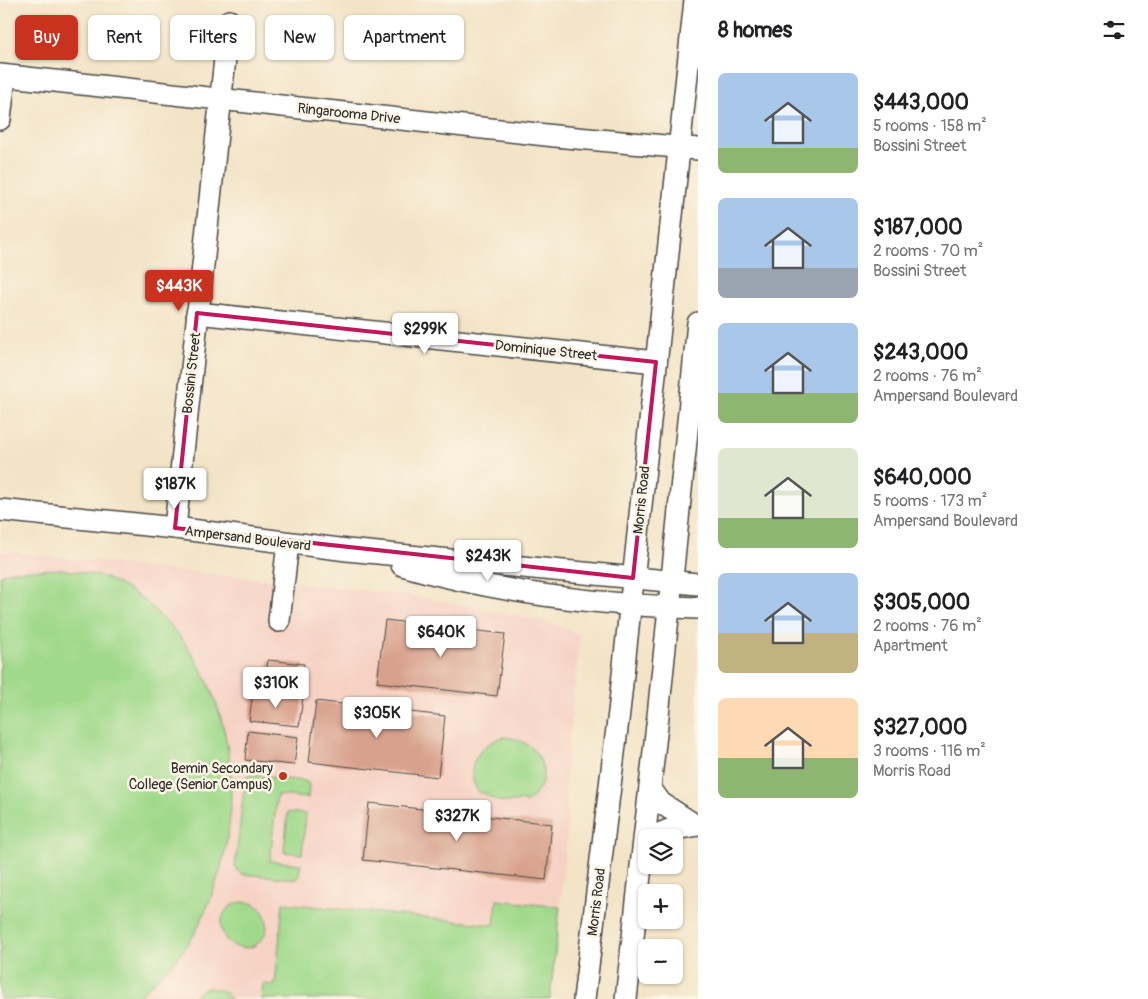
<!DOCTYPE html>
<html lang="en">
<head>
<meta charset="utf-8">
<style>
	:root { --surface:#fff; --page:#f2f2f2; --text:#202124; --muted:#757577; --accent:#c8321e }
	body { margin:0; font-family:Pangolin,sans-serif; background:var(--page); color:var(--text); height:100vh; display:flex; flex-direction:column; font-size:19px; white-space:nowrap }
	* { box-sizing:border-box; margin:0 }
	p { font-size:16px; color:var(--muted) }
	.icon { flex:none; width:28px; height:28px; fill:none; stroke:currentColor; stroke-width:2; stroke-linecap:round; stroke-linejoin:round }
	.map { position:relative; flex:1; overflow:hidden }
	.side { display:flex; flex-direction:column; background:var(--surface); width:450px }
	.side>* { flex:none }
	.hud { position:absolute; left:15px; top:15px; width:475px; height:45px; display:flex; gap:10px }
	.controls { position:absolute; left:638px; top:829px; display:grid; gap:10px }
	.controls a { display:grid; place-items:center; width:45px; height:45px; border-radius:8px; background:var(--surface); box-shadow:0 1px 4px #0004; font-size:25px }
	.price { position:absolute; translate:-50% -42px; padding:0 11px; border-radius:5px; background:#fff; color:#222; font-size:16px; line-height:32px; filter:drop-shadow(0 1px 2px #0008) }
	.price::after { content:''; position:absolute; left:50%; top:30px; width:15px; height:11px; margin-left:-8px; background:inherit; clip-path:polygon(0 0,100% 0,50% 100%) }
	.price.active { background:var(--accent); color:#fff }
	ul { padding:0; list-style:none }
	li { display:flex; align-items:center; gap:15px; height:125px; padding:0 20px }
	li span { display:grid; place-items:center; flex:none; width:140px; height:100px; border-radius:8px; color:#555 }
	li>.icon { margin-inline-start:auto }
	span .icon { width:60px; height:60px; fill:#fffc; stroke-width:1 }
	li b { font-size:21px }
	h2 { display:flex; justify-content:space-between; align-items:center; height:60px; padding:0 20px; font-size:21px }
	.tag { padding:0 18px; border-radius:8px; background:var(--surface); box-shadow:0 1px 4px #0004; font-size:18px; line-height:45px }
	.tag.active { background:var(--accent); color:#fff }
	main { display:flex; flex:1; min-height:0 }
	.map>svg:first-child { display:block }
	.built { fill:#f6d2c4 }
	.grass { fill:#a0d98b; stroke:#66825b }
	.building { fill:#d8a18c }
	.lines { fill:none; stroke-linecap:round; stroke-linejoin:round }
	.minor-casing { stroke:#494742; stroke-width:24 }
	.minor { stroke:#fff; stroke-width:21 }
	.marked { fill:none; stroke:#c2185b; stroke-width:4; stroke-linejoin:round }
	.poi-dot { fill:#c8321e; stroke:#fcf5e5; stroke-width:2 }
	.labels { text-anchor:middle; stroke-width:5; stroke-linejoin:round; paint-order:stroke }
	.street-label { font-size:14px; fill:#2b2b2b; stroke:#fcf5e5 }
	.poi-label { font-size:14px; fill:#2b2b2b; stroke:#fcf5e5; text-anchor:end }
</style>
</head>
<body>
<main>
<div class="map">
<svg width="698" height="999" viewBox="0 0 698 999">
	<rect width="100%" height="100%" fill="#fcf5e5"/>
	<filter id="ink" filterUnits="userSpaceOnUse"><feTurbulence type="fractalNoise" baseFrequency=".02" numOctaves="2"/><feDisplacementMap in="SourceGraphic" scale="10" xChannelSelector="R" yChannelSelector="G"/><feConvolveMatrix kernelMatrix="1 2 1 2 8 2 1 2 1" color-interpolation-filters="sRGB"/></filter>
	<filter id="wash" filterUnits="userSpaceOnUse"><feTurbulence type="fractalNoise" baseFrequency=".0096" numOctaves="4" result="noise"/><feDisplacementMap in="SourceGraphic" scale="20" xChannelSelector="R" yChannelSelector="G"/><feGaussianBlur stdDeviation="1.12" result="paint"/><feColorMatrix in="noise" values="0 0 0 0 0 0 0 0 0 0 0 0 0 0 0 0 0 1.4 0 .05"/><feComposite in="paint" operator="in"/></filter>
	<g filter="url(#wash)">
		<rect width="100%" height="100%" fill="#f3e4c7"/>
		<path class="built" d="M0,551L414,596L550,622L580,635L565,780L568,828L550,999H0Z"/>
		<g class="grass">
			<path d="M61,569C75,572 93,573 106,578C118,584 132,591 142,599C149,604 155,611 162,617C233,686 247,798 214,889C207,908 199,928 188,944C173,965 154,982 135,999H0V575L11,571Z"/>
			<path d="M504,737C543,739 558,783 525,803L523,800C507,805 495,802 482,792L480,794C461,770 478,744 504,737Z"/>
			<path d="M252,775L305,781L309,784L308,798L277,795L270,861L301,864L298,879L241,874L235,867L245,780L248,776Z"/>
			<path d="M288,812L306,814L302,854L284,852Z"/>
			<path d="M497,900L560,907L550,999H261L263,984L275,985L283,903L494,925Z"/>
			<circle cx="244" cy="925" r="23"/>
			<path d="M208,988C218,989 225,991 231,999H191L200,991Z"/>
		</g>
		<g id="blocks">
			<g class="building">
				<path d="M385,620L505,634L497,696L377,682Z"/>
				<path d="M268,660L304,664L301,691L264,686Z"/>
				<path d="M253,691L303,697L299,726L249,721Z"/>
				<path d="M316,701L445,716L438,777L309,762Z"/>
				<path d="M248,731L298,737L294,765L245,760Z"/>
				<path d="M369,803L552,824L546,880L363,860Z"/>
			</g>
		</g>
	</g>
	<g filter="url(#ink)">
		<use href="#blocks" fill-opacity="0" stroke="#494742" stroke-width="1"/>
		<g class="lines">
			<defs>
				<g id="minor">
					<path d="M0,75L555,136L698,149"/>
					<path d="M0,119L5,76"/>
					<path d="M197,313L656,362"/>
					<path d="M0,510L175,528L347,550L698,584"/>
					<path d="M175,528L229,21"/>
					<path d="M402,565C498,593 598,605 698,608"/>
					<path d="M279,621L288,543"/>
					<path d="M650,788L661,803L695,825"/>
					<path d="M649,838L669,830L698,825"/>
					<path d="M584,999L619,712L695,0"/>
					<path d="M626,999L658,716L698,323"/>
				</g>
			</defs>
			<use href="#minor" class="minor-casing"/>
			<use href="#minor" class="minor"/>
		</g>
	</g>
	<path class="marked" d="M197,313L656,362L633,578L175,528Z"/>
	<circle class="poi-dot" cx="283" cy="776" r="5"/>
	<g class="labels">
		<g class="street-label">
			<text transform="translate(349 113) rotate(6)" y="5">Ringarooma Drive</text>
			<text transform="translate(546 350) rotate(6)" y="5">Dominique Street</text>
			<text transform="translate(191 373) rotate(-84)" y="5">Bossini Street</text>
			<text transform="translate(641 500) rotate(-84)" y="5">Morris Road</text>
			<text transform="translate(248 538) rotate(7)" y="5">Ampersand Boulevard</text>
			<text transform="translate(596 902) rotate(-83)" y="5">Morris Road</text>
		</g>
		<g class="poi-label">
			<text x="273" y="773">Bemin Secondary<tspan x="273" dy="16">College (Senior Campus)</tspan></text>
		</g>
	</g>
</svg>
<div class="controls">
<a><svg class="icon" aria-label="layers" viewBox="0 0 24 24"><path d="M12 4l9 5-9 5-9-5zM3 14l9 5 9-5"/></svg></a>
<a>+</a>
<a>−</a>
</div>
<b class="price active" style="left:179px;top:312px">$443K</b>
<b class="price" style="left:425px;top:355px">$299K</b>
<b class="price" style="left:175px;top:510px">$187K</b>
<b class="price" style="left:488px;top:582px">$243K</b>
<b class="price" style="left:441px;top:658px">$640K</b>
<b class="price" style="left:276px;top:709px">$310K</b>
<b class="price" style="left:377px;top:739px">$305K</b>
<b class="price" style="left:457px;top:842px">$327K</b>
<div class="hud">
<a class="tag active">Buy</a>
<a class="tag">Rent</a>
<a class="tag">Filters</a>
<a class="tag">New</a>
<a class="tag">Apartment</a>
</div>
</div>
<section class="side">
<h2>8 homes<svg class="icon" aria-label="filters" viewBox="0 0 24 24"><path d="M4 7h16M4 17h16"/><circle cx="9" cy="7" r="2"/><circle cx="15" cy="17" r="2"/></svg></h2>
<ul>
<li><span style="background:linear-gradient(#a9c7e8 75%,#8fb573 0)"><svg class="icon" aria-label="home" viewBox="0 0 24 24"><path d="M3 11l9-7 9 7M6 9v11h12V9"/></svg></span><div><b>$443,000</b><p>5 rooms · 158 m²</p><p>Bossini Street</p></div></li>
<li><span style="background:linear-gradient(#a9c7e8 70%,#9aa5b1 0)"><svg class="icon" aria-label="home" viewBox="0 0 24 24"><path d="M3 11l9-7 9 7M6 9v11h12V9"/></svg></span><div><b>$187,000</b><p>2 rooms · 70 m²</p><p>Bossini Street</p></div></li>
<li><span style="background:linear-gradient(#a9c7e8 70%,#8fb573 0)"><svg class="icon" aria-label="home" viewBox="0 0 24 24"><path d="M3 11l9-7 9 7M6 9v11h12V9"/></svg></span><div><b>$243,000</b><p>2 rooms · 76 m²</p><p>Ampersand Boulevard</p></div></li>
<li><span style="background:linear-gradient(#dfe7d0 70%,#8fb573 0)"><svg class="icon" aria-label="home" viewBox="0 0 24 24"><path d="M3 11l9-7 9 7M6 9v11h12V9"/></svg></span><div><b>$640,000</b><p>5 rooms · 173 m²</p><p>Ampersand Boulevard</p></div></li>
<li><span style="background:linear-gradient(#a9c7e8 60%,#c2b280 0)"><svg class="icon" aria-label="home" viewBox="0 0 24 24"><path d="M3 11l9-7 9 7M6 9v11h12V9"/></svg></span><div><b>$305,000</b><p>2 rooms · 76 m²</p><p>Apartment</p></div></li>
<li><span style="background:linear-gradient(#ffd9b3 60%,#8fb573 0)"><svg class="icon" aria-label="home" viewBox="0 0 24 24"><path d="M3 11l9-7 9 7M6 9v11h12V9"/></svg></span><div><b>$327,000</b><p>3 rooms · 116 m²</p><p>Morris Road</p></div></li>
</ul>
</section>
</main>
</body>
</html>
